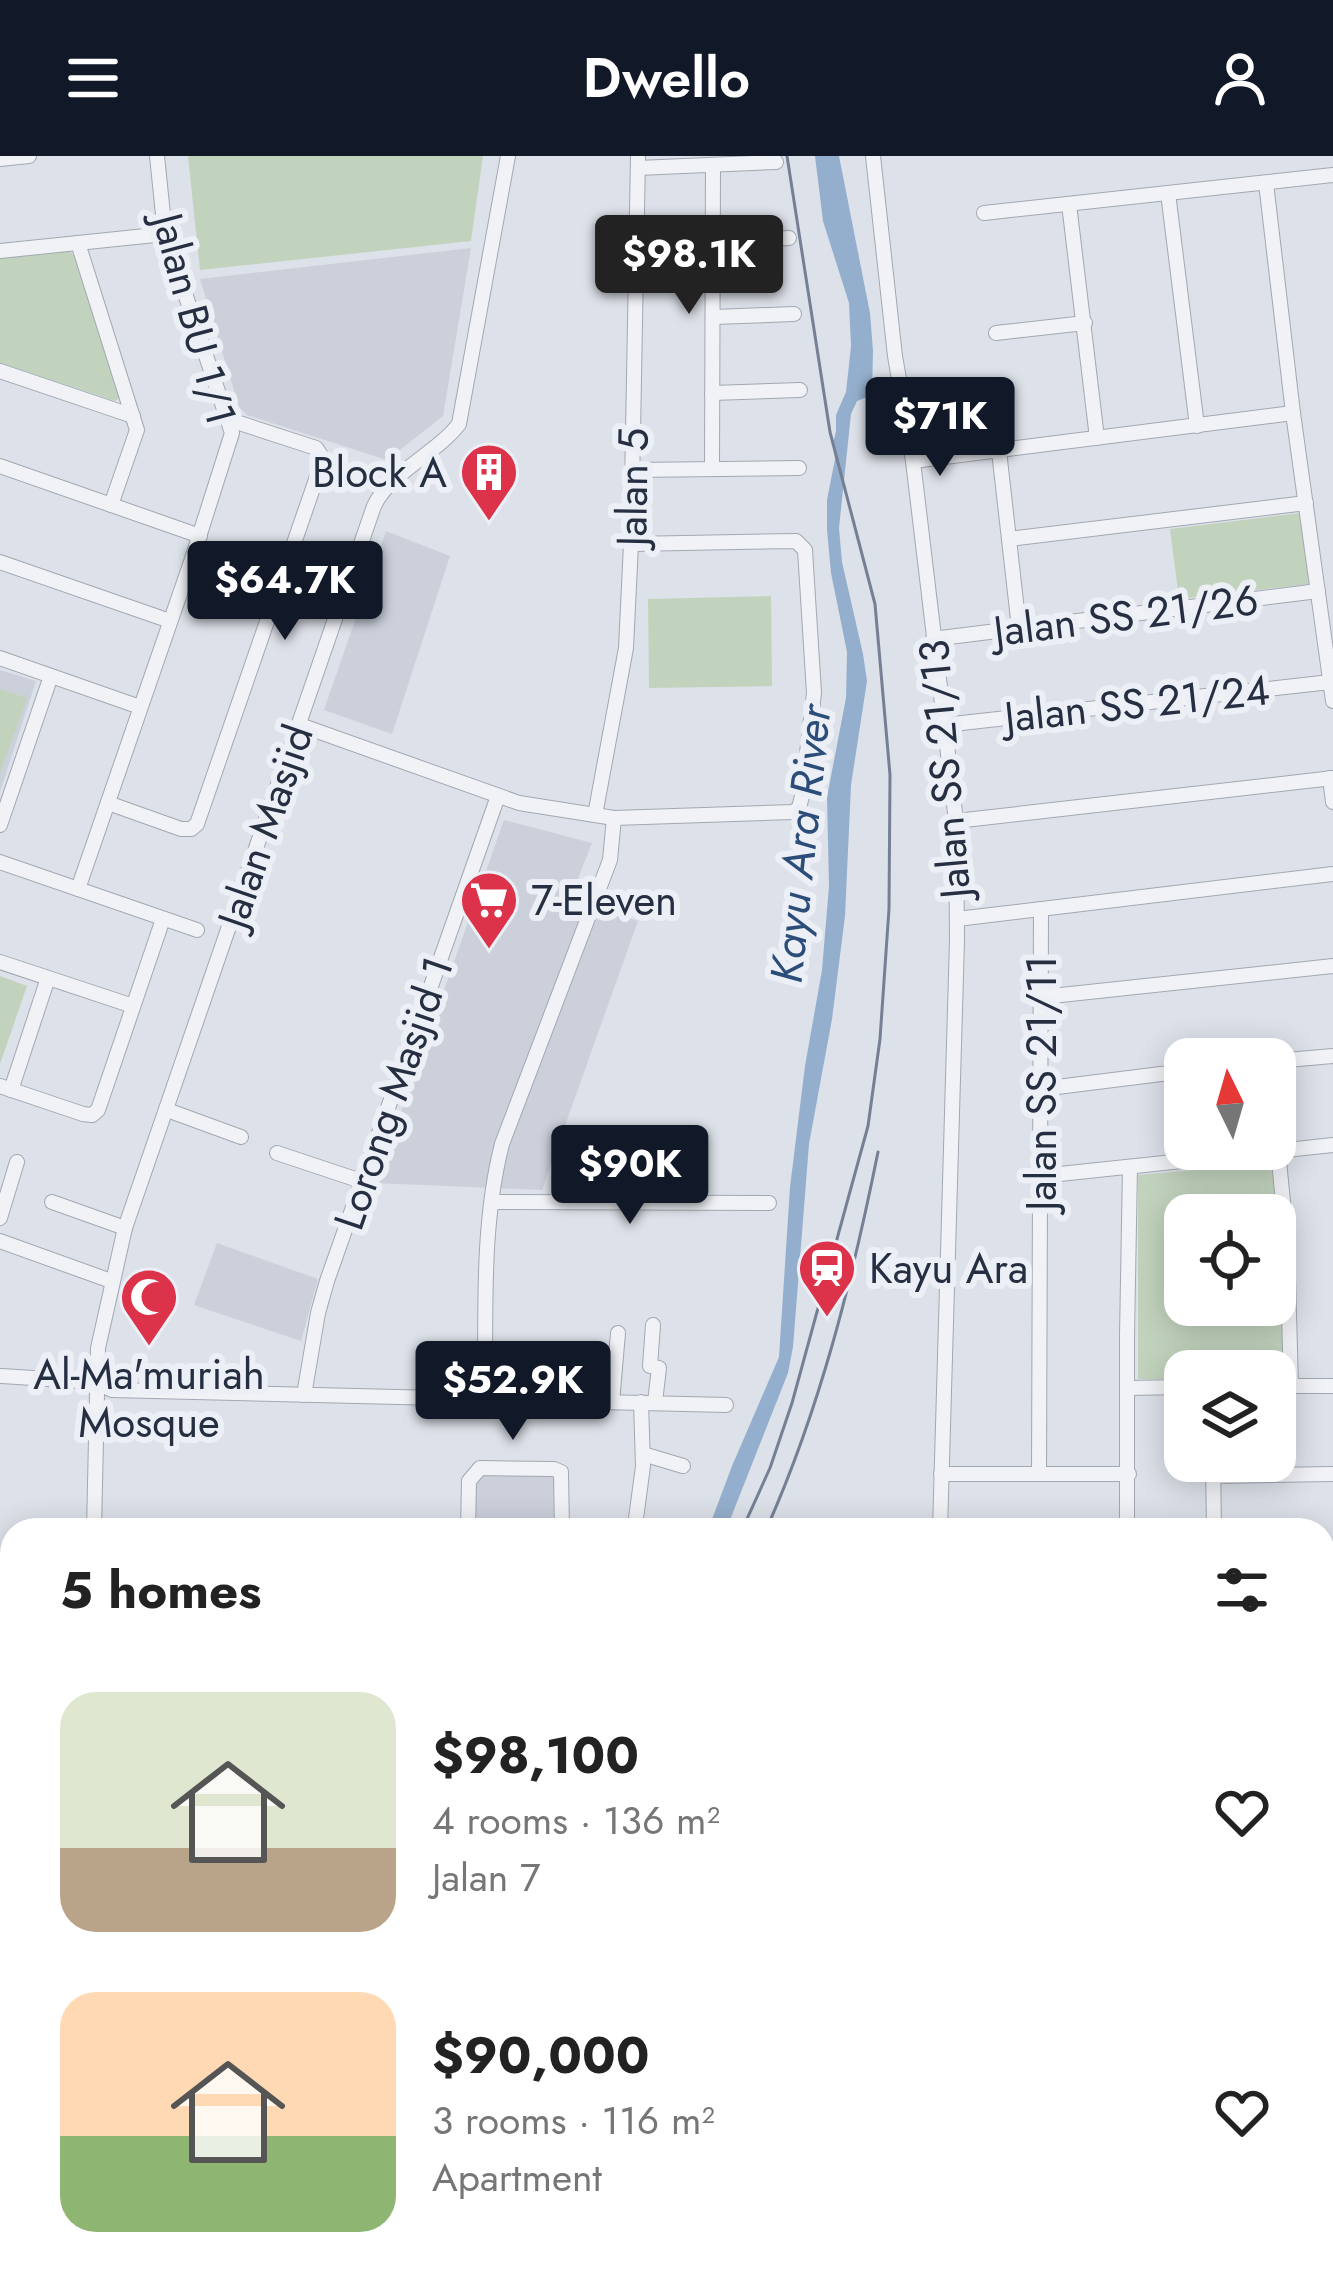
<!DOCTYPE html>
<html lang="en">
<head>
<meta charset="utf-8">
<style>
	:root { --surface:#fff; --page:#f6f6f6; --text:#222; --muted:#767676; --accent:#111827 }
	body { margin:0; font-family:Jost,sans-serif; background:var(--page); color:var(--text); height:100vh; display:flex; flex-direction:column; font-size:45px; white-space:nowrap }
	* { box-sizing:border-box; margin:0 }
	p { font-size:39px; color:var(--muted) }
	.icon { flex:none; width:66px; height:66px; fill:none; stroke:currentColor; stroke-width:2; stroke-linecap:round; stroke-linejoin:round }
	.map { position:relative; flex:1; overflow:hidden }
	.drawer { position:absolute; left:0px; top:1362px; width:1335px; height:771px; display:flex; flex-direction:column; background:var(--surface); border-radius:36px 36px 0 0; box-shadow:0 6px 30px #0003 }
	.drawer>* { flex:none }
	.needle { width:78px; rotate:355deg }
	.controls { position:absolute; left:1164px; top:882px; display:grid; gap:24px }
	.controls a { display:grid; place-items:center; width:132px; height:132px; border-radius:24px; background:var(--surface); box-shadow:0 6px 30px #0003; font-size:60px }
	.price { position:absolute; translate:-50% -102px; padding:0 27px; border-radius:12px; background:var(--accent); color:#fff; font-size:39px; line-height:78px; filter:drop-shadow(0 3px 6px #0008) }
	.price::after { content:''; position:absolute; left:50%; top:72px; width:36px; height:27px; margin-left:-18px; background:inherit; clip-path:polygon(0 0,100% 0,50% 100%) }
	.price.selected { background:#222; color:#fff }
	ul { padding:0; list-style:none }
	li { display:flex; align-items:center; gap:36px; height:300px; padding:0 60px }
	li span { display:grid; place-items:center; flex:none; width:336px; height:240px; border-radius:36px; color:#555 }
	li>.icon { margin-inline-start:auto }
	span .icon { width:144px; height:144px; fill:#fffc; stroke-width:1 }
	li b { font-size:51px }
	h2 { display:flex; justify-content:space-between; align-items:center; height:144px; padding:0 60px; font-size:51px }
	header { display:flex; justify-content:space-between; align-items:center; height:156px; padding:0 60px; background:var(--accent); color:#fff; font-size:54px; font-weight:600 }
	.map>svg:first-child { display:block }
	.built { fill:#cbd0db }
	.green { fill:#c2d3bd; fill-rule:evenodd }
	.water { fill:#94afcd }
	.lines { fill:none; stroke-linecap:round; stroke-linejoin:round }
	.minor-casing { stroke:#a2a8b3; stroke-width:16 }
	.major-casing { stroke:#9ba5b5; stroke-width:20 }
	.highway-casing { stroke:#838ea1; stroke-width:24 }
	.minor { stroke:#f0f2f6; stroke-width:14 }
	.major { stroke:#fff; stroke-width:16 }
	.highway { stroke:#fff; stroke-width:21 }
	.tram { stroke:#758094; stroke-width:3 }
	.labels { text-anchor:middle; stroke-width:12; stroke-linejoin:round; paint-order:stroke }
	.street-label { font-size:42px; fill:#252f41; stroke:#ecf0f6 }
	.poi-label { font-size:42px; fill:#252f41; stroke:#ecf0f6; text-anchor:start }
	.water-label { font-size:45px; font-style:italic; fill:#2b4d79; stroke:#ecf0f6 }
</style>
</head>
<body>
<header><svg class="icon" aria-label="menu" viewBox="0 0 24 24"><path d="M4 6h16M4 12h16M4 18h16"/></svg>Dwello<svg class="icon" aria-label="person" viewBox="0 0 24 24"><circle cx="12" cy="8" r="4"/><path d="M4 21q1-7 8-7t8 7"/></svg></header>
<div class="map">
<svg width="1333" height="2132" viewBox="0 0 1333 2132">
	<rect width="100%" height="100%" fill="#dde1e9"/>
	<g class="built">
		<path d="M471,92L443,260L387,304L247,259L239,251L200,123Z"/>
		<path d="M386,375L450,400L392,578L324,554Z"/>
		<path d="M0,514L36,525L0,636Z"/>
		<path d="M504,664L592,687L570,743L638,765L542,1034L376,1027Z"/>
		<path d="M217,1087L318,1123L301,1185L194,1149Z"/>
		<path d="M464,1318L567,1319L566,1374H463Z"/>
		<path d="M152,2121H294L287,2132H145Z"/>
	</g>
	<g class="green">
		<path d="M188,0H483L471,85L200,114Z"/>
		<path d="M68,93L74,100L120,241L115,245L0,207V100Z"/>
		<path d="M1301,357L1309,428L1179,443L1170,373Z"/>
		<path d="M771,440L772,530L649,532L648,443Z"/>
		<path d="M0,533L27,542L0,617Z"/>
		<path d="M0,820L27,830L0,908Z"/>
		<path d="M1271,1007L1279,1064L1283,1222H1275V1215H1185V1223H1138V1019ZM1185,1059H1275V1149H1185Z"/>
		<path d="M671,2121H759L753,2132H663Z"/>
	</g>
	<path class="water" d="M815,0H839L870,157L873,195L872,239L857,245L851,258L839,372L842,406L863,498L867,525L851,629L845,760L832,863L809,988L793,1191L788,1217L726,1374H708L732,1310L779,1201L790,1031L805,910L822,814L829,730L827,641L846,542L847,496L831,417L827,374V344L835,303L833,288L836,275V259L846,236L851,190L849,147L823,65Z"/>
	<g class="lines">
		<defs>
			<g id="minor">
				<path d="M873,0L895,200L913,305L956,665L957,784L940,1374"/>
				<path d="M0,3L29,0"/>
				<path d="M638,12L776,6"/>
				<path d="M1266,27L1293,257L1333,545"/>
				<path d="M1168,37L1197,270"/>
				<path d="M1069,48L1097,282"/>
				<path d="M984,57L1333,19"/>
				<path d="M715,86L789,82"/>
				<path d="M78,87L137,274L111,349"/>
				<path d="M0,95L165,78"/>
				<path d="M714,161L794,158"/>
				<path d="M996,177L1085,167"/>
				<path d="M0,215L133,260"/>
				<path d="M712,237L800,234"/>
				<path d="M999,295L1019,472"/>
				<path d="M913,305L1293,257"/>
				<path d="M0,310L200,380"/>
				<path d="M712,313L713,9"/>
				<path d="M633,314L799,312"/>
				<path d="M1009,383L1306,347"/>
				<path d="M0,406L170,465"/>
				<path d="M933,483L1318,435"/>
				<path d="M0,502L140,551"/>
				<path d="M300,569L519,647L614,662L793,656L799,652L802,640L814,537L805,394L796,385L631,388"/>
				<path d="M944,569L1330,526"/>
				<path d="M1330,622L1333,646"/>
				<path d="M108,647L181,673H191L197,668L321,309L322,301L316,292L227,263"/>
				<path d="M595,659L626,492L631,388L638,0"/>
				<path d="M956,665L1333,622"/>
				<path d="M0,669L51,520"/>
				<path d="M0,706L197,774"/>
				<path d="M78,733L192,403L232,277L165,78L157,0"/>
				<path d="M957,763L1333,718"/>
				<path d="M0,806L133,850"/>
				<path d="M1042,841L1333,810"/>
				<path d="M1275,905L1333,900"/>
				<path d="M0,930L83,958L92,959L98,954L163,763"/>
				<path d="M1041,933L1185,915"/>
				<path d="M11,934L48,822"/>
				<path d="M167,954L241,981"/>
				<path d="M1278,995L1287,1086L1291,1230"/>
				<path d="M277,997L361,1025"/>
				<path d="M1041,1020L1333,989"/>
				<path d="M52,1046L125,1072"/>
				<path d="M492,1046L769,1047"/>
				<path d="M0,1062L17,1006"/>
				<path d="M0,1085L111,1125"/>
				<path d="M653,1169L650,1210L659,1212L655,1246"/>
				<path d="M2,1220L95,1226L112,1234L726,1249"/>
				<path d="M1275,1230H1333"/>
				<path d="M1127,1232L1185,1231"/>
				<path d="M304,1239L318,1157L327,1125L498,640"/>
				<path d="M485,1243C486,1159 481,1070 502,988L610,704L614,662"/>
				<path d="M612,1246L618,1177"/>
				<path d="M643,1298L683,1310"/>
				<path d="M1213,1305L1214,1374"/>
				<path d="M1039,1317L1041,753"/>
				<path d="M941,1318H1129"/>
				<path d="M1214,1320L1333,1318"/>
				<path d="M635,1370L643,1310L641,1246"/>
				<path d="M94,1374L98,1192L125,1072L374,350C389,317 436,298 459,268L508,0"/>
				<path d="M468,1374L469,1325L480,1312L554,1313L561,1316L562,1374"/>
				<path d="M1127,1374V1180L1130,1011"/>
				<path d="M1323,1410H1333"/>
				<path d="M0,1484L12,1485"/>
				<path d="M1323,1499H1333"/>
				<path d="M1323,1562H1333"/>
				<path d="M1323,1574H1333"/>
				<path d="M0,1663L2,1682L12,1714"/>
				<path d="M1327,1663L1333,1743"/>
				<path d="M1323,1937H1333"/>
				<path d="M1323,2030H1333"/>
				<path d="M0,2047L12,2058"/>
				<path d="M86,2121L99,2132"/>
				<path d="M920,2121L946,2132"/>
				<path d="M1069,2121L1084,2127L1333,2124"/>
				<path d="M883,2123L908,2132"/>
				<path d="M138,2132L146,2121"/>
				<path d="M438,2132L446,2121"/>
				<path d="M520,2132L528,2121"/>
				<path d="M656,2132L664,2121"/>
				<path d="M755,2132L760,2121"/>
				<path d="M1023,2132L1028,2121"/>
			</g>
			<g id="major">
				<path d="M828,2132L833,2121"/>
				<path d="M852,2132C864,2124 875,2123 888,2125"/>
			</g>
			<g id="highway">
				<path d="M0,1514H12"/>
				<path d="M1323,1527H1333"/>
				<path d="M0,1538L12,1539"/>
				<path d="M1323,1547H1333"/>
			</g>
		</defs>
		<use href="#minor" class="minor-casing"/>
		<use href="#major" class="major-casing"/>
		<use href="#highway" class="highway-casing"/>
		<use href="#minor" class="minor"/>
		<use href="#major" class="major"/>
		<use href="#highway" class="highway"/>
		<g class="tram">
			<path d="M742,1374L770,1312L792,1247L868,970L880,883L889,753L890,619L875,448L830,276L787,0"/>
			<path d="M766,1374C820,1253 852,1125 878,996"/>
			<path d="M0,1504H12"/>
		</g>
	</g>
	<defs>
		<symbol id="building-pin" viewBox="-11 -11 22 30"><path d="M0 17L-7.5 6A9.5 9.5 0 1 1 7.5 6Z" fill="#dc334b" stroke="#ecf0f6"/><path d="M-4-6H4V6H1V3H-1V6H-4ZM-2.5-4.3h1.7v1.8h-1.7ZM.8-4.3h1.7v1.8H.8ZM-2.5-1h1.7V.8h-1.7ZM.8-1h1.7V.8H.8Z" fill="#fff"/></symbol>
		<symbol id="supermarket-pin" viewBox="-11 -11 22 30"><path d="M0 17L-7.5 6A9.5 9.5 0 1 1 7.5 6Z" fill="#dc334b" stroke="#ecf0f6"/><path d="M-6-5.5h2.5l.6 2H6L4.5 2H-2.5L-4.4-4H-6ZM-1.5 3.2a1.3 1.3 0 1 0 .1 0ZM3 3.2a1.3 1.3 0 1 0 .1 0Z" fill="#fff"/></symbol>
		<symbol id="station-pin" viewBox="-11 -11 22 30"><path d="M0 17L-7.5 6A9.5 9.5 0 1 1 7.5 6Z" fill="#dc334b" stroke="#ecf0f6"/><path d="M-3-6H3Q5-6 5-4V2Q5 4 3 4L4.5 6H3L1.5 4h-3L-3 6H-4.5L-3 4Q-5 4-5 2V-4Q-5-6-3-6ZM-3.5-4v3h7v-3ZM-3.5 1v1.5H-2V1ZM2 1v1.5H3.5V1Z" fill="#fff"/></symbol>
		<symbol id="mosque-pin" viewBox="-11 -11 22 30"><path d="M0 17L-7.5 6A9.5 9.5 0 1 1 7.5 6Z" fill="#dc334b" stroke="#ecf0f6"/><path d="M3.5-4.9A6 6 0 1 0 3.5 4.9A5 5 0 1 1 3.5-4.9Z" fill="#fff"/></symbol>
	</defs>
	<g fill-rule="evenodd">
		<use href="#building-pin" x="456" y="283" width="66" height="90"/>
		<use href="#supermarket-pin" x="456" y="711" width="66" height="90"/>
		<use href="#station-pin" x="794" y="1079" width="66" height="90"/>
		<use href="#mosque-pin" x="116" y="1108" width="66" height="90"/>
	</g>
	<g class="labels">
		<g class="street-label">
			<text transform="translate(195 163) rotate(75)" y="15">Jalan BU 1/1</text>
			<text transform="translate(632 331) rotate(-89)" y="15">Jalan 5</text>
			<text transform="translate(1126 459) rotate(-7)" y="15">Jalan SS 21/26</text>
			<text transform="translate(1137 547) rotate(-6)" y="15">Jalan SS 21/24</text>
			<text transform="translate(944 613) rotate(-95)" y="15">Jalan SS 21/13</text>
			<text transform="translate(265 670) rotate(-71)" y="15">Jalan Masjid</text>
			<text transform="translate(1041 927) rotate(-90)" y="15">Jalan SS 21/11</text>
			<text transform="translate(393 937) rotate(-71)" y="15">Lorong Masjid 1</text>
		</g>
		<g class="poi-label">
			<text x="447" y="331" text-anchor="end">Block A</text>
			<text x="531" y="759">7-Eleven</text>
			<text x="869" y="1127">Kayu Ara</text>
			<text x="149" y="1233" text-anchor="middle">Al-Ma'muriah<tspan x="149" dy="48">Mosque</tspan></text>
		</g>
		<g class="water-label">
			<text transform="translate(800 688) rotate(-84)" y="16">Kayu Ara River</text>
		</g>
	</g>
</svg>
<div class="controls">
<a><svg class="needle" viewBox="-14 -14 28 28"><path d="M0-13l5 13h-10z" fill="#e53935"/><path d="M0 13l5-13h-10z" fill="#767676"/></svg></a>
<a><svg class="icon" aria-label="locate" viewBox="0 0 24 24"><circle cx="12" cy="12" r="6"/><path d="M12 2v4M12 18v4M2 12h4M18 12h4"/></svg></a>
<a><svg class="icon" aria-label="layers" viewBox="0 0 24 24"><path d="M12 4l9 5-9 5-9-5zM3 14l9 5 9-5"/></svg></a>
</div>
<b class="price selected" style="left:689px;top:161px">$98.1K</b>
<b class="price" style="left:940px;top:323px">$71K</b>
<b class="price" style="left:285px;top:487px">$64.7K</b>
<b class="price" style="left:630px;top:1071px">$90K</b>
<b class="price" style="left:513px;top:1287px">$52.9K</b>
<section class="drawer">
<h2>5 homes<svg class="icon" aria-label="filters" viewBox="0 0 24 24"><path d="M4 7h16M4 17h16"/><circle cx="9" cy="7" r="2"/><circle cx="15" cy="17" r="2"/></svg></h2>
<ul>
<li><span style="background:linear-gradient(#dfe7d0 65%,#b9a48a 0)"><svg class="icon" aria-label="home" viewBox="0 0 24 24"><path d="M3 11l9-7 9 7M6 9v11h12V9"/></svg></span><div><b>$98,100</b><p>4 rooms · 136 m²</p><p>Jalan 7</p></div><svg class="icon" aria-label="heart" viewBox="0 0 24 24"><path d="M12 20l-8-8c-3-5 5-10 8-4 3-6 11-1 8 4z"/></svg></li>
<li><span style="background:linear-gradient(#ffd9b3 60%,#8fb573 0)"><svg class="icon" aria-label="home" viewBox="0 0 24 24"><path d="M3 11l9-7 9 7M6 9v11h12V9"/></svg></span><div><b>$90,000</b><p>3 rooms · 116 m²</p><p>Apartment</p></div><svg class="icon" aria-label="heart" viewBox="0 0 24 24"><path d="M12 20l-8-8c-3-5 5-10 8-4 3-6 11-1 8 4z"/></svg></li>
</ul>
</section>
</div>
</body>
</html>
